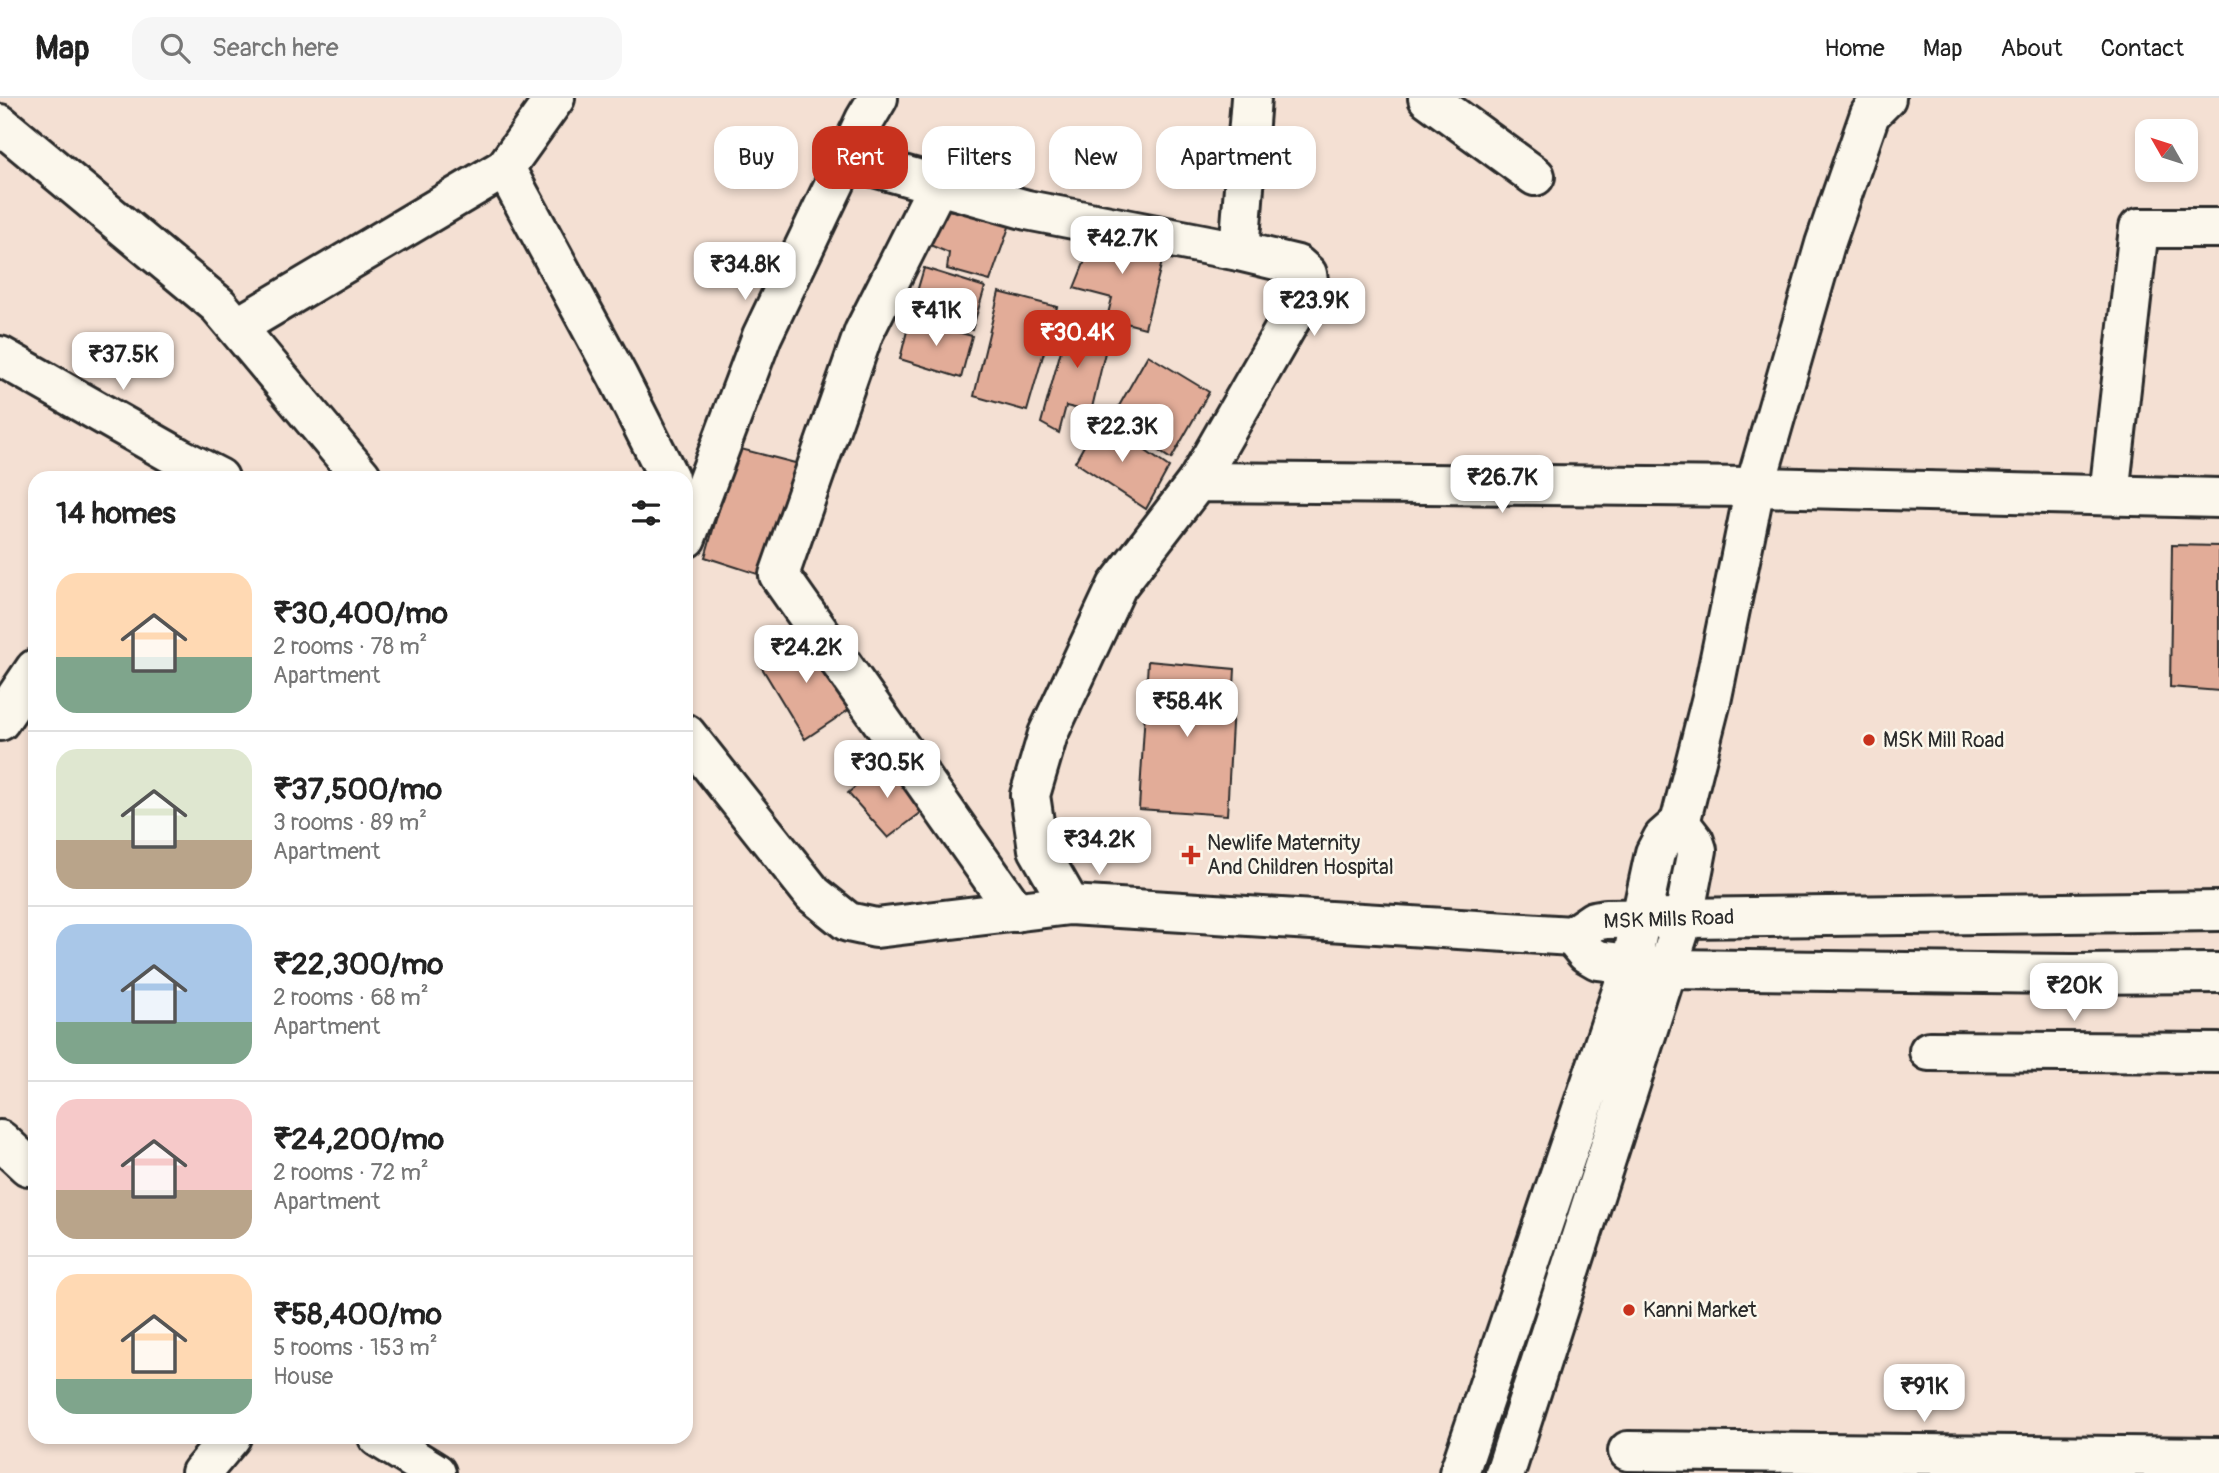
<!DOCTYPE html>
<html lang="en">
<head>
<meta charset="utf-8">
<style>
	:root { --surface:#fff; --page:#f6f6f6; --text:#222; --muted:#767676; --line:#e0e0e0; --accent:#c8321e }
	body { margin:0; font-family:Pangolin,sans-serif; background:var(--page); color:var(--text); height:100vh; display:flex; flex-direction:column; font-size:26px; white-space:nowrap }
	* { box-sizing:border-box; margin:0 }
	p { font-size:23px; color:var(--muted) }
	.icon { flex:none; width:38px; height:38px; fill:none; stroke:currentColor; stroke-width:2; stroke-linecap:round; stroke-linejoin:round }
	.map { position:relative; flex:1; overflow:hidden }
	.side { position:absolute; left:28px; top:373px; width:665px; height:973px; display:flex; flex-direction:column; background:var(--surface); border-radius:21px; box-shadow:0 4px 10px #0003 }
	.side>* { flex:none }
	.top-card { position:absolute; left:714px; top:28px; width:665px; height:63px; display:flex; gap:14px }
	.needle { width:46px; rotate:309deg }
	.buttons { position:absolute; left:2135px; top:21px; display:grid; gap:14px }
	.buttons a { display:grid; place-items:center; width:63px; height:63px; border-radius:14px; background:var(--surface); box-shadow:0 4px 10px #0003; font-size:35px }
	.price { position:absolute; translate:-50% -60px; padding:0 16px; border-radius:14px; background:#fff; color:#222; font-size:23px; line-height:46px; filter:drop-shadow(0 2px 4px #0008) }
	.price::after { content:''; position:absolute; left:50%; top:42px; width:21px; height:16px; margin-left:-10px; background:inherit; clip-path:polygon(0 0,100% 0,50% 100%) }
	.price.current { background:var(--accent); color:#fff }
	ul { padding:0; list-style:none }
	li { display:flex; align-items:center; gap:21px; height:175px; padding:0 28px }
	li+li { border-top:2px solid var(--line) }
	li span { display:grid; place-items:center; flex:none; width:196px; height:140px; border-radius:21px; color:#555 }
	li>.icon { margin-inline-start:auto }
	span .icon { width:84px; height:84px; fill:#fffc; stroke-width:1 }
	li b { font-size:30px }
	h2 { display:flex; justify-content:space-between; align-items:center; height:84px; padding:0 28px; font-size:30px }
	.tag { padding:0 24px; border-radius:21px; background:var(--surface); box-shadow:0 4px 10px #0003; font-size:24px; line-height:63px }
	.tag.current { background:var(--accent); color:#fff }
	header { display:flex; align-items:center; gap:42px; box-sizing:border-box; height:98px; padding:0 35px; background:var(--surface); border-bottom:2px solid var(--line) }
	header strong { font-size:33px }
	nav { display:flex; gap:38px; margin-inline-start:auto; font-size:24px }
	.search { width:490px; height:63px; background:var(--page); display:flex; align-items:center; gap:18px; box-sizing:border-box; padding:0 24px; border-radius:21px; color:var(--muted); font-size:26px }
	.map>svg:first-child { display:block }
	.building { fill:#e2ac98; stroke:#2b2b2b; stroke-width:2 }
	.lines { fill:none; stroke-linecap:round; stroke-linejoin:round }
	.minor-casing { stroke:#2b2b2b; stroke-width:44 }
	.tertiary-casing { stroke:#2b2b2b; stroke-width:44 }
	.secondary-casing { stroke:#2b2b2b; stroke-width:44 }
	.primary-casing { stroke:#2b2b2b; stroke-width:44 }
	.minor { stroke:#fbf7ec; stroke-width:38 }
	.tertiary { stroke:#fbf7ec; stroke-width:38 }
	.secondary { stroke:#fbf7ec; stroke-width:38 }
	.primary { stroke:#fbf7ec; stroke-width:38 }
	.poi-dot { fill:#c8321e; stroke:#fbf7ec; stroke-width:2.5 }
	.labels { text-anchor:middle; stroke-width:5; stroke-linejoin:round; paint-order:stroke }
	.poi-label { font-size:21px; fill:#2b2b2b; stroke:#fbf7ec; text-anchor:start }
	.street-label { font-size:21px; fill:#2b2b2b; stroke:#fbf7ec }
</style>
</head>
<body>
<header>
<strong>Map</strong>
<div class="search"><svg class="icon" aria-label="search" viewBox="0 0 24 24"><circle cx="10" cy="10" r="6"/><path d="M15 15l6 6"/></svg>Search here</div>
<nav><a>Home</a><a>Map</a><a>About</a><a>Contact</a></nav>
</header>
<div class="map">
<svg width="2219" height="1375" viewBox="0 0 2219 1375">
	<rect width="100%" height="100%" fill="#f4e0d3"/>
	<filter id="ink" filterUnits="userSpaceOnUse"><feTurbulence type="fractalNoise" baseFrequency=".0143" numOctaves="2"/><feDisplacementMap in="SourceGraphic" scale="14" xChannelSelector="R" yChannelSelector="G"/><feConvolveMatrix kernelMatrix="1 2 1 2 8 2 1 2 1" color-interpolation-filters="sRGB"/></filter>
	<g filter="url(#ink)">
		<g class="building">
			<path d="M955,101L1014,115L990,183L947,171L949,155L925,145L937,110L953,113Z"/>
			<path d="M1097,133L1165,152L1145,230L1107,220L1112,200L1074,190Z"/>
			<path d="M924,170L985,189L972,232L911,214Z"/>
			<path d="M999,194L1057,209L1027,313L974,298Z"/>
			<path d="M1071,216L1111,229L1091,314L1066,308L1059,335L1041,325Z"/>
			<path d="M910,221L972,238L961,280L900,261Z"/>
			<path d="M1148,257L1209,294L1171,361L1111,322Z"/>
			<path d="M1099,321L1169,369L1146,411L1075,364Z"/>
			<path d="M737,350L799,366L767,479L705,459Z"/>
			<path d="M2172,447L2219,448V593L2170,589Z"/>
			<path d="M807,534L853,609L805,641L759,565Z"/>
			<path d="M1148,563L1235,571L1227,717L1139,711Z"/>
			<path d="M885,663L927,710L888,740L848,695Z"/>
		</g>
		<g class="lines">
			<defs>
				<g id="minor">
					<path d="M555,0L505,70L618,279L669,380"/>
					<path d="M1428,0L1535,78"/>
					<path d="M0,26L218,207L361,378L359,380"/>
					<path d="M846,61L1027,112L1239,153L1251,0"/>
					<path d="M938,87L864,234L779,477L1016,814"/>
					<path d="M237,229L505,70"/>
					<path d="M1197,384L1309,189L1307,176L1297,167L1239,153"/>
					<path d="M2109,397L2139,130H2219"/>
					<path d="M0,623L35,571"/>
					<path d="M1070,807L1038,751L1030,697L1048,636L1117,488L1197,384L1755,389L2219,400"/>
					<path d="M1929,953L2219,955"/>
					<path d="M0,1042L28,1068"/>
					<path d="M378,1339L436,1375"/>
					<path d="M1628,1353L2219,1359"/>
					<path d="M201,1375L231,1339"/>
				</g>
				<g id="tertiary">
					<path d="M0,258L178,359L219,380"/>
					<path d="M686,440L762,238L865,22L878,0"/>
					<path d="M686,636L813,796L848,824L876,830L1070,807L1572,838"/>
				</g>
				<path id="secondary" d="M1680,725L1712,599L1755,389L1825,146L1870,16L1886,0"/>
				<g id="primary">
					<path d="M2219,813L1606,821L1594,823L1572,838L1586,855L1598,862L1669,871L2072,876L2219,875"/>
					<path d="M1459,1375L1631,866L1655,755L1663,740L1680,725L1694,743L1697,752L1684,819L1505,1375"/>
				</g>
			</defs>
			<use href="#minor" class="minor-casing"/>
			<use href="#tertiary" class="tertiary-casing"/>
			<use href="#secondary" class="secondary-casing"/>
			<use href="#primary" class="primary-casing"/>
			<use href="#minor" class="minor"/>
			<use href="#tertiary" class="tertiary"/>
			<use href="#secondary" class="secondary"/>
			<use href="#primary" class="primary"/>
		</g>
	</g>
	<g class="poi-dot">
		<circle cx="1869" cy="642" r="7"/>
		<path d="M1187.5 746.5h7v7h7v7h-7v7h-7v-7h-7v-7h7z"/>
		<circle cx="1629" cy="1212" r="7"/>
	</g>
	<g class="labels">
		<g class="poi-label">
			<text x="1883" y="649">MSK Mill Road</text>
			<text x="1207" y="752">Newlife Maternity<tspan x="1207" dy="24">And Children Hospital</tspan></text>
			<text x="1643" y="1219">Kanni Market</text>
		</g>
		<g class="street-label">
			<text transform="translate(1669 821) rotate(-2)" y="7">MSK Mills Road</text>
		</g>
	</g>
</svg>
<div class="buttons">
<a><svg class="needle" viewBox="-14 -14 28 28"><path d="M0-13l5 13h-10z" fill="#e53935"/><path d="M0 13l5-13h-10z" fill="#767676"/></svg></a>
</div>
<b class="price" style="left:1122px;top:178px">₹42.7K</b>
<b class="price" style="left:745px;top:204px">₹34.8K</b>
<b class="price" style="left:1314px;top:240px">₹23.9K</b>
<b class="price" style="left:936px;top:250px">₹41K</b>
<b class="price current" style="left:1077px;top:272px">₹30.4K</b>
<b class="price" style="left:123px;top:294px">₹37.5K</b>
<b class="price" style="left:1122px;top:366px">₹22.3K</b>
<b class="price" style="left:1502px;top:417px">₹26.7K</b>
<b class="price" style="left:806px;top:587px">₹24.2K</b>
<b class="price" style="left:1187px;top:641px">₹58.4K</b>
<b class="price" style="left:887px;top:702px">₹30.5K</b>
<b class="price" style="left:1099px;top:779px">₹34.2K</b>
<b class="price" style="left:2074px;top:925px">₹20K</b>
<b class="price" style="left:1924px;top:1326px">₹91K</b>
<div class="top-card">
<a class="tag">Buy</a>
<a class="tag current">Rent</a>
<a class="tag">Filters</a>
<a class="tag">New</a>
<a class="tag">Apartment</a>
</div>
<section class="side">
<h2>14 homes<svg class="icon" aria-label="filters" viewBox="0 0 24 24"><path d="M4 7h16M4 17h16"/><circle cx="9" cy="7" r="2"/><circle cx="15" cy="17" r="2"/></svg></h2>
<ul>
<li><span style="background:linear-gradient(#ffd9b3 60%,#7fa58c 0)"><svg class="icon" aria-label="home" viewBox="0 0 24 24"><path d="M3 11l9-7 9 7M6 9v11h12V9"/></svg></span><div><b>₹30,400/mo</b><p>2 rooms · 78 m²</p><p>Apartment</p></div></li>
<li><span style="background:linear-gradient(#dfe7d0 65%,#b9a48a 0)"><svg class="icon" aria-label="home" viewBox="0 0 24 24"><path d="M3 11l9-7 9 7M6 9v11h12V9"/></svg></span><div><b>₹37,500/mo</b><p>3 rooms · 89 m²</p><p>Apartment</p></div></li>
<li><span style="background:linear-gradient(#a9c7e8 70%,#7fa58c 0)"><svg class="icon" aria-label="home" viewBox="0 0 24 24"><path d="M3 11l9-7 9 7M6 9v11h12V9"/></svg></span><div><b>₹22,300/mo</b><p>2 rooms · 68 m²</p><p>Apartment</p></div></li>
<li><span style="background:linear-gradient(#f6c9c9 65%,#b9a48a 0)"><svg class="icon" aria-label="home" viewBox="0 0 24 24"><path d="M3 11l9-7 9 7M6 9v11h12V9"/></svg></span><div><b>₹24,200/mo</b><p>2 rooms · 72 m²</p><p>Apartment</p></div></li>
<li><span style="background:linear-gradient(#ffd9b3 75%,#7fa58c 0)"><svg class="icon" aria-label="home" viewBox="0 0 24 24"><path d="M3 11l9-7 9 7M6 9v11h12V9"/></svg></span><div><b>₹58,400/mo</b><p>5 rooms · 153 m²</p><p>House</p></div></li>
</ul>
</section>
</div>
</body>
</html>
